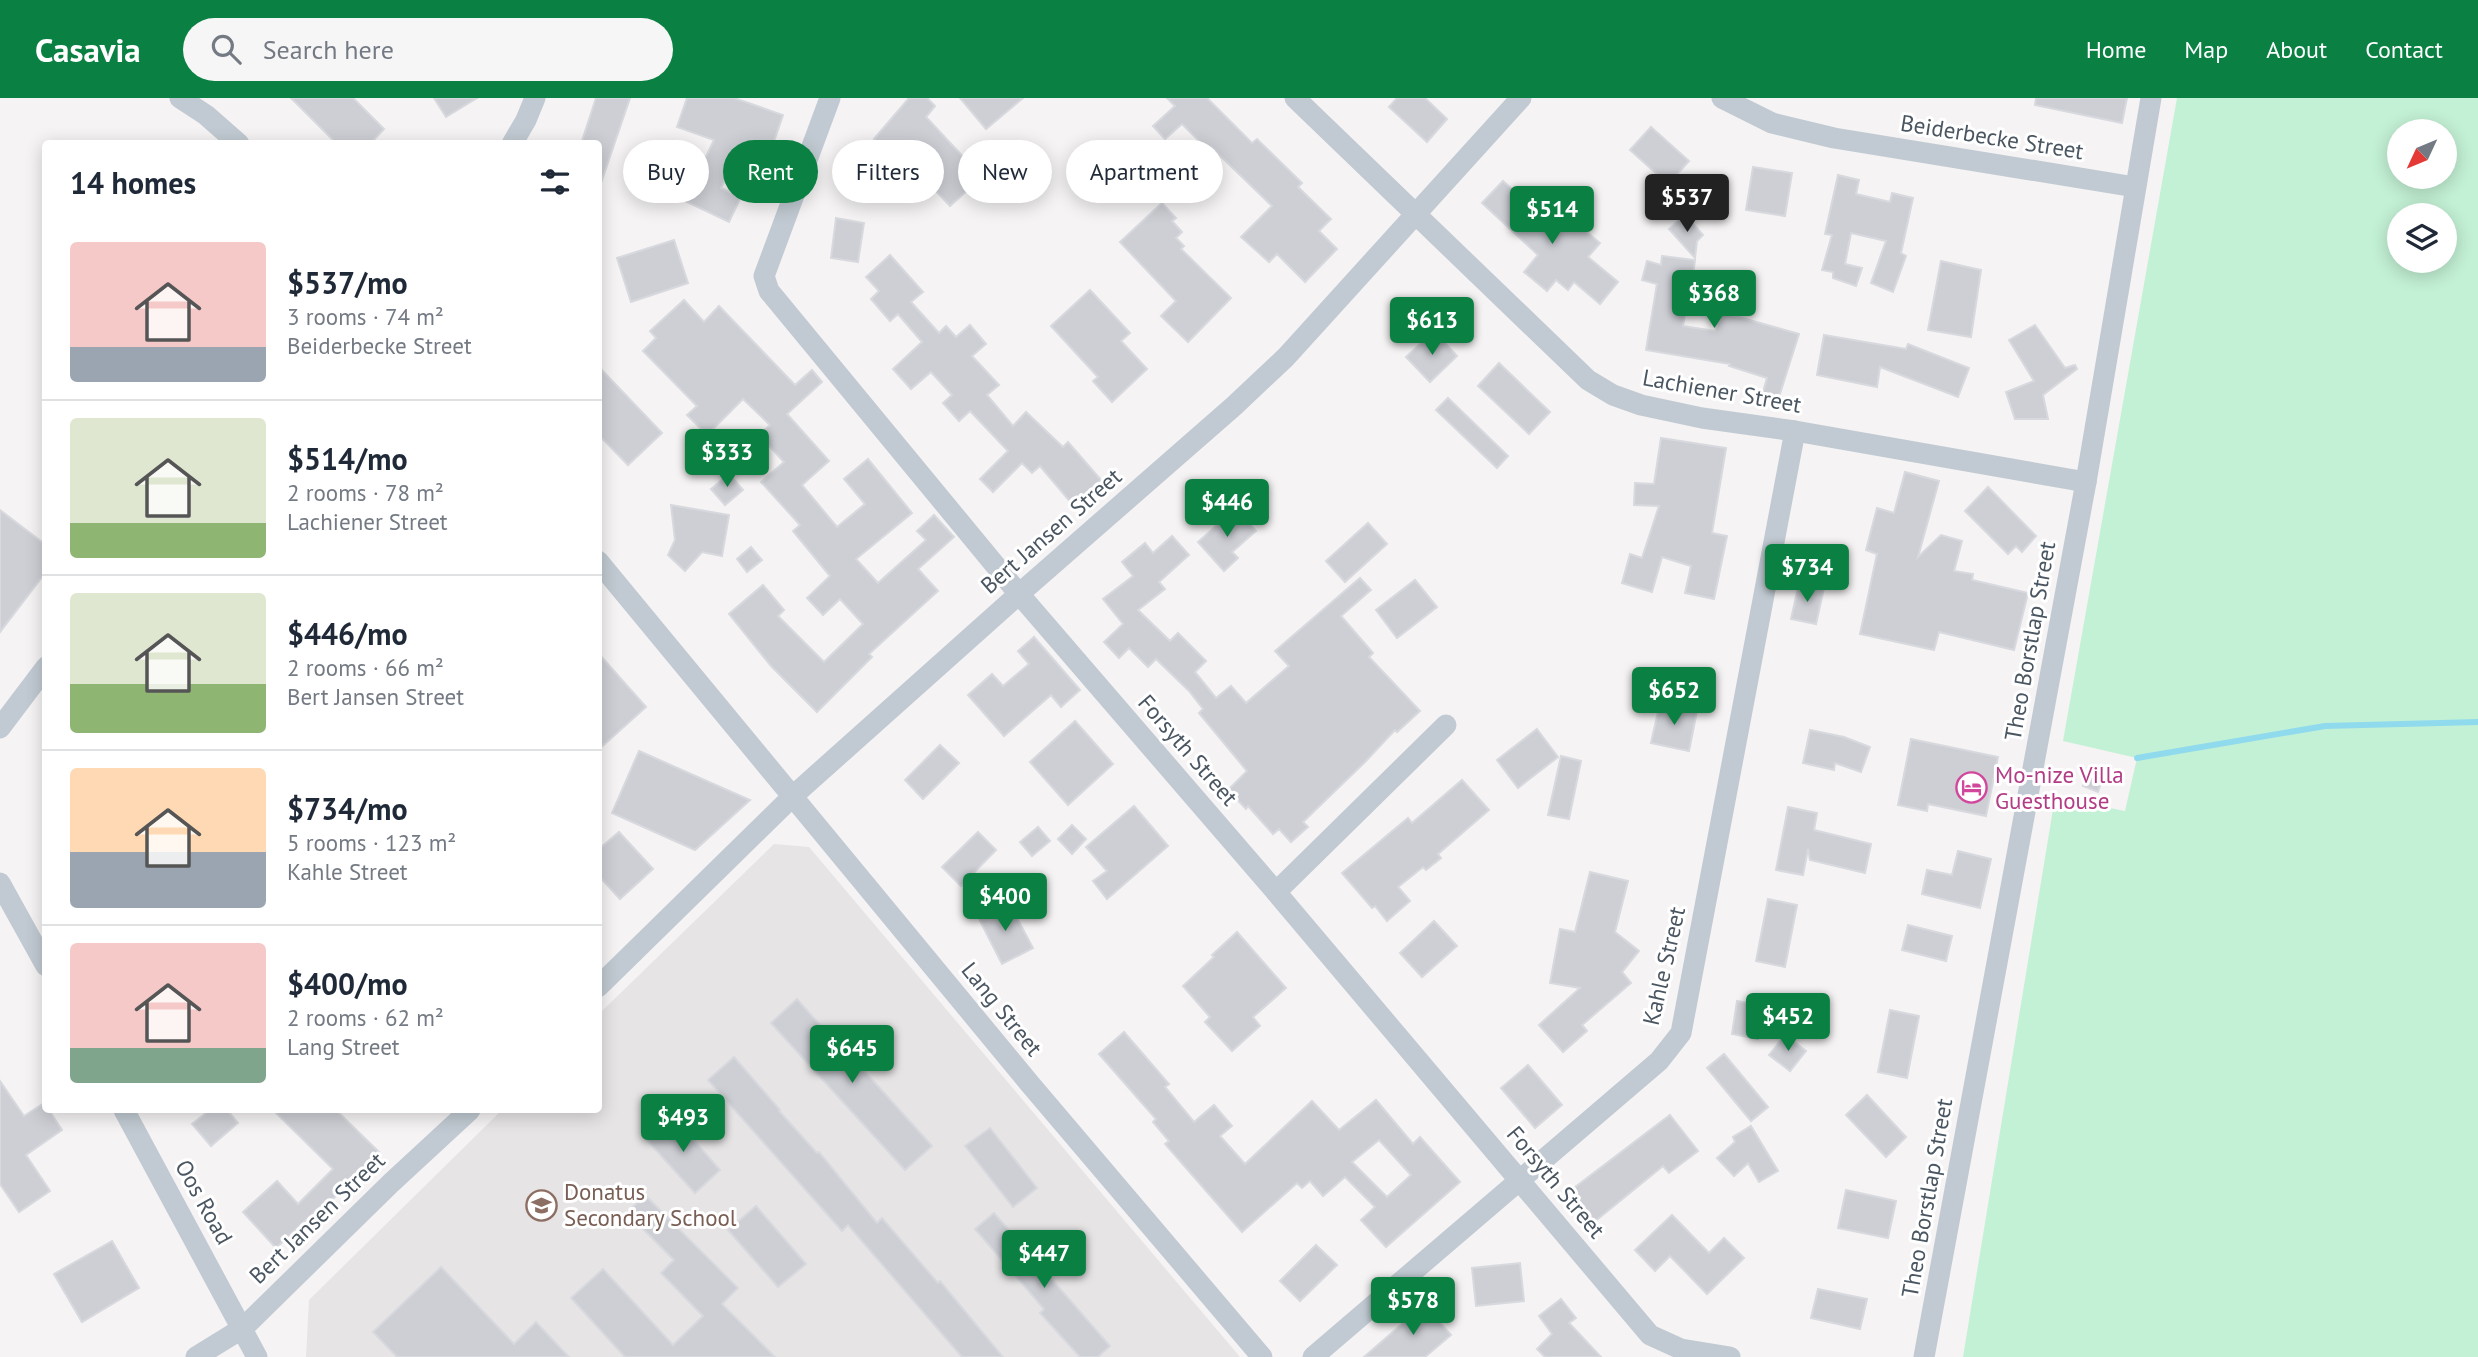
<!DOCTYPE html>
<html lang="en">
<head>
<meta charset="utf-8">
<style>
	:root { --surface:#fff; --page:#f6f6f7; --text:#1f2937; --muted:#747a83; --line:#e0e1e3; --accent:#0b8043 }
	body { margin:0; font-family:"PT Sans",sans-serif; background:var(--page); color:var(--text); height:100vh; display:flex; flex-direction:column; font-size:26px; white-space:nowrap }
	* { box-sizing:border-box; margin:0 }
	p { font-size:23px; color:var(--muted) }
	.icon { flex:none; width:38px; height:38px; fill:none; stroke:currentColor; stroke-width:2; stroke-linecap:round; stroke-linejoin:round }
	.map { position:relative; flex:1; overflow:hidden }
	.drawer { position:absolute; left:42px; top:42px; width:560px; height:973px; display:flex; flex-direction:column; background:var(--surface); border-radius:7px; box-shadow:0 4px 18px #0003 }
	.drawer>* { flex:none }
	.banner { position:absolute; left:623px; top:42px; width:665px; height:63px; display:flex; gap:14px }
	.needle { width:46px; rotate:226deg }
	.controls { position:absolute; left:2387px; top:21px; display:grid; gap:14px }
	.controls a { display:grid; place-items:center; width:70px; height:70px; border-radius:50%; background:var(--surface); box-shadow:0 4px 18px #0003; font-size:35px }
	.price { position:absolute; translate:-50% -60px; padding:0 16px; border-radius:7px; background:var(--accent); color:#fff; font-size:23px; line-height:46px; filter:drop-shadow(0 2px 4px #0008) }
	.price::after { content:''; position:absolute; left:50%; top:42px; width:21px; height:16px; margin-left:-10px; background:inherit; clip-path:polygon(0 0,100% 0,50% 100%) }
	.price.active { background:#222; color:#fff }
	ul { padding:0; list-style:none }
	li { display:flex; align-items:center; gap:21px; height:175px; padding:0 28px }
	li+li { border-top:2px solid var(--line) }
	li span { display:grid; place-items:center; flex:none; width:196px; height:140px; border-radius:7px; color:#555 }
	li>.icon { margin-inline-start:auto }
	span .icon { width:84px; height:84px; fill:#fffc; stroke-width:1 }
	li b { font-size:30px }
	h2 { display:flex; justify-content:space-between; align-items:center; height:84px; padding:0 28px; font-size:30px }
	.tag { padding:0 24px; border-radius:32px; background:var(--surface); box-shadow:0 4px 18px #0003; font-size:24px; line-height:63px }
	.tag.active { background:var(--accent); color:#fff }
	header { display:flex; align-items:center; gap:42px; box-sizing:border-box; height:98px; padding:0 35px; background:var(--accent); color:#fff }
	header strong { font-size:33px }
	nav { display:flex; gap:38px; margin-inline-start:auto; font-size:24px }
	.search { width:490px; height:63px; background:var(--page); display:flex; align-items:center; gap:18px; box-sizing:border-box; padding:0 24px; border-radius:38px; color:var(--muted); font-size:26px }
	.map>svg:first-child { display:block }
	.education { fill:#e6e4e5 }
	.green { fill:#c3f1d5; fill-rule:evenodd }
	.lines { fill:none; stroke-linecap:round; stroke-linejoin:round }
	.stream { stroke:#90daee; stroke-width:6 }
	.building { fill:#cdcfd5; stroke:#d7d9de; stroke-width:2; fill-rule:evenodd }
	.minor { stroke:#c1cad2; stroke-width:21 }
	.labels { text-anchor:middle; stroke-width:6; stroke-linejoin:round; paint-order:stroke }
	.street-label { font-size:23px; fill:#4a5661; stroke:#fff }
	.hotel-label { font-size:23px; fill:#b23c85; stroke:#fff; text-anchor:start }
	.education-label { font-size:23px; fill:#785e54; stroke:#fff; text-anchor:start }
</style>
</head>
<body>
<header>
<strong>Casavia</strong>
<div class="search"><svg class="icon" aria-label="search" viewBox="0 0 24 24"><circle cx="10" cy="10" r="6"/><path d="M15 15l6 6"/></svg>Search here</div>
<nav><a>Home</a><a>Map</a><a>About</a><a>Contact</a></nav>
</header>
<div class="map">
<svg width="2478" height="1259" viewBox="0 0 2478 1259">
	<rect width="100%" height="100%" fill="#f5f3f3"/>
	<path class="education" d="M774,746L809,749L1240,1259H306L309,1202L502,1012H598L599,916Z"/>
	<path class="green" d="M2177,0H2478V1259H1963L2055,699L2125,713L2137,660L2063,643ZM2399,33H2445V79H2399ZM2399,117H2445V163H2399Z"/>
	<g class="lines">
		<path class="stream" d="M2137,660L2325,628L2478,624"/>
	</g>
	<g class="building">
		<path d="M291,0H353L384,31L370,46H337Z"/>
		<path d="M434,0H477L446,19Z"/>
		<path d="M596,0H630L601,85H598V46H581Z"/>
		<path d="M687,0H734L783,17L768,61L739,51L721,90L741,99L729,124L685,103L714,42L677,29Z"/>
		<path d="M909,0H927L935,8L926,19L982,79L950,108L905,60L900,66L874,41Z"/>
		<path d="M960,0H1023L986,31Z"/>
		<path d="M1167,0H1207L1252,45L1257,41L1302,85L1298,89L1331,121L1319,133L1337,151L1305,184L1277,156L1269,164L1241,139L1272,108L1211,49L1208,52L1182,26L1165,41L1153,28L1175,8Z"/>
		<path d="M1397,0H1425L1447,21L1427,44L1389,9Z"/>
		<path d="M2036,0H2127L2122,25L2035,7Z"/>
		<path d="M1651,29L1689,63L1668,86L1630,52Z"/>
		<path d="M1753,69L1792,75L1785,118L1746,112Z"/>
		<path d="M1838,77L1859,82L1856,96L1890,104L1892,95L1913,100L1901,155L1906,158L1893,194L1871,185L1886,143L1851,135L1845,166L1862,170L1856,188L1833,180V174L1822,172L1832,137L1825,136Z"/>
		<path d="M1503,83L1558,133L1569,119L1600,145L1588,159L1618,184L1600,206L1574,184L1568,192L1556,182L1547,193L1524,174L1538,157L1482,105Z"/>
		<path d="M1162,105L1176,120L1172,123L1182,134L1176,140L1184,148L1181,151L1231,200L1188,244L1161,218L1176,203L1120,144Z"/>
		<path d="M1685,117L1703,137L1697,143L1695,160L1669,131Z"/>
		<path d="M836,120L864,125L858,164L831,160Z"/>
		<path d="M674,142L688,185L631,204L617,160Z"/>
		<path d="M890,157L923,194L911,204L939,235L946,228L956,239L970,227L986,246L972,258L999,287L987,297L1013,328L1026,314L1063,349L1068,344L1101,382L1073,407L1040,368L1032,375L1022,365L993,394L980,381L1008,353L970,313L959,323L943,305L952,297L931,274L911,291L893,271L922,244L898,216L890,223L871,201L879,193L866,179Z"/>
		<path d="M1662,158L1695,162L1691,193H1689L1683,228L1715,233L1721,214L1799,236L1778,302L1762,297L1767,280L1729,268L1730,266L1646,252L1657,186L1642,182L1647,163L1661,167Z"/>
		<path d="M1941,163L1981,172L1971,239L1928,232Z"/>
		<path d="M1090,192L1130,235L1121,243L1147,271L1112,304L1093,283L1098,279L1051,228Z"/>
		<path d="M684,202L704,224L719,208L795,287L812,272L822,284L787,316L829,363L802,387L837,429L865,406L844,381L868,361L912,415L856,461L878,485L926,442L917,433L934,417L954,439L918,471L938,493L869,556L872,559L817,614L771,568L729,516L763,487L784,512L778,518L824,564L863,526L840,501L823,517L807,500L830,478L793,433L800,427L761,384L784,364L759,337L770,327L743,301L707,337L687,317L697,308L643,253L656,240L650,233Z"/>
		<path d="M2035,227L2065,270L2075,267L2077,271L2043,297L2048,321H2015L2006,294L2034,283L2009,242Z"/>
		<path d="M1434,233L1457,258L1430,284L1406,259Z"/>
		<path d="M1824,237L1906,251L1908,246L1969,270L1958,299L1880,269L1877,289L1817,277Z"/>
		<path d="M1499,265L1550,314L1529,336L1478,288Z"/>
		<path d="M598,268L662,335L628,367L598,336Z"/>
		<path d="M1448,300L1508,358L1497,370L1436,312Z"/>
		<path d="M1661,340L1726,350L1712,435L1727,438L1714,501L1685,495L1691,468L1662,459L1652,494L1622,485L1630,456L1642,460L1659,408L1634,407L1635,385L1654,386Z"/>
		<path d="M1905,374L1939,383L1918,459L1941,437L1962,443L1954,473L1973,476L1972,482L2028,495L2014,552L1939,534L1934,552L1860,536L1877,456L1866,452L1877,410L1894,415Z"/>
		<path d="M729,376L743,392L725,407L711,391Z"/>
		<path d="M1988,389L2036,438L2022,454L2016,448L2008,456L1965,413Z"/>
		<path d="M671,407L729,417L722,458L702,454L685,473L668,457L675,442Z"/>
		<path d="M1236,410L1256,433L1232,454L1238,460L1224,473L1198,444Z"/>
		<path d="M0,412L46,447V474L0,534Z"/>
		<path d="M1368,425L1387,446L1345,484L1326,463Z"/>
		<path d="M1172,438L1189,457L1159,484L1165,491L1138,512L1170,543L1178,535L1206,563L1195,574L1216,600L1231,588L1246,605L1289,568L1275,553L1360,480L1371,492L1341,518L1373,555L1369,559L1420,613L1397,634L1395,632L1365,664L1303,724L1308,729L1291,744L1279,731L1273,736L1248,708L1246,711L1228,692L1247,673L1199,615L1203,611L1189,593L1156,561L1148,569L1129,550L1119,560L1104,544L1123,526L1103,501L1133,478L1122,464L1145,445L1153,455Z"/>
		<path d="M751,449L762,462L747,474L737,461Z"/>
		<path d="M1415,482L1437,509L1397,540L1376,512Z"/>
		<path d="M1799,485L1824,490L1816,526L1791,521Z"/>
		<path d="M1034,539L1080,592L1061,609L1051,597L1004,638L968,597L992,576L1003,588L1029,566L1018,553Z"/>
		<path d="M598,555L646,609L598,652Z"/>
		<path d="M1660,605L1697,613L1689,653L1651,645Z"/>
		<path d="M1075,623L1113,666L1068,707L1030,664Z"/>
		<path d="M1537,631L1558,659L1518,690L1497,662Z"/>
		<path d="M1810,632L1844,639L1870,649L1861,674L1835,665L1834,672L1803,665Z"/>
		<path d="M1911,641L1998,659L1986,718L1928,706L1927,713L1898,707Z"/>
		<path d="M940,647L959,665L923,701L905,682Z"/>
		<path d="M639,653L750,702L695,752L612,715Z"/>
		<path d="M1561,658L1581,663L1569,721L1548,717Z"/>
		<path d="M2090,669L2105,674L2098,694L2083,688Z"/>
		<path d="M1462,682L1489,712L1438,756L1441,760L1426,772L1423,769L1398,789L1410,803L1387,823L1375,808L1372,810L1342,775L1408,720L1412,725Z"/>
		<path d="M1134,708L1168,748L1107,801L1093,783L1107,773L1086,749Z"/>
		<path d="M1788,709L1817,715L1814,732L1871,746L1865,775L1810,762L1808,751L1803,777L1776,772Z"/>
		<path d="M1072,727L1086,741L1072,756L1058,741Z"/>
		<path d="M1038,729L1050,743L1032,758L1020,744Z"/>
		<path d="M619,734L653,771L620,801L598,777V752Z"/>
		<path d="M978,734L996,752L961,788L942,769Z"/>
		<path d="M1958,753L1991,761L1980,810L1922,796L1927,772L1952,777Z"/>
		<path d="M1590,774L1628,783L1615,834L1639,853L1622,874L1631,885L1582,927L1587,933L1563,954L1539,927L1580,890L1550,885L1560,831L1575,834Z"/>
		<path d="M1768,801L1797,807L1785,869L1756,863Z"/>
		<path d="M1008,803L1033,850L1002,866L978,819Z"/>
		<path d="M1434,823L1457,848L1422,879L1400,855Z"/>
		<path d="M1908,827L1952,838L1946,863L1902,852Z"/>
		<path d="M1237,834L1286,890L1253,919L1260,928L1232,953L1205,924L1210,919L1183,888L1214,859L1212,857Z"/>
		<path d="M797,901L856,968L858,966L932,1048L905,1072L771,925Z"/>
		<path d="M1737,903L1763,907L1758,941L1732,936Z"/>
		<path d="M1890,912L1919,918L1907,980L1878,974Z"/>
		<path d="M1124,934L1169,986L1165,989L1194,1024L1214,1007L1232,1028L1220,1038L1245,1066L1312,1003L1339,1032L1376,1002L1413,1046L1420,1039L1460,1084L1386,1149L1361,1122L1375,1109L1345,1079L1323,1098L1310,1083L1302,1090L1297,1085L1242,1134L1165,1046L1169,1043L1153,1024L1156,1021L1099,956ZM1379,1042L1411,1077L1387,1099L1352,1064Z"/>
		<path d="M1785,937L1806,953L1790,973L1769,957Z"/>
		<path d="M1724,956L1768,1009L1751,1023L1707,970Z"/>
		<path d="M734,959L780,1012L779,1013L817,1055L819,1054L877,1125L882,1120L938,1185L940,1183L1003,1259H962L848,1127L842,1133L708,982Z"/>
		<path d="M1528,967L1562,1007L1535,1030L1501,990Z"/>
		<path d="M0,983L24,1018L44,1005L46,1012H49L62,1032L26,1057L50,1093L19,1114L0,1086Z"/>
		<path d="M1867,997L1906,1039L1886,1059L1846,1017Z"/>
		<path d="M210,1012H227L238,1025L211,1048L192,1026Z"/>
		<path d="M273,1012H336L379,1054L327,1107L325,1104L276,1150L243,1114L277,1083L298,1106L333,1071Z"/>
		<path d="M671,1016L720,1072L695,1095L645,1040Z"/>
		<path d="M1670,1017L1698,1053L1669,1075L1663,1068L1594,1124L1570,1093Z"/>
		<path d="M1751,1028L1778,1073L1759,1084L1748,1065L1734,1078L1717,1060L1735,1044L1733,1039Z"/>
		<path d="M990,1030L1037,1090L1013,1109L965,1048Z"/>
		<path d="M1846,1092L1896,1103L1888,1140L1838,1130Z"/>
		<path d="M645,1097L738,1190L722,1206L775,1259H625L571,1200L603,1171L673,1247L703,1218L661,1175L674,1162L627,1115Z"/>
		<path d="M756,1108L806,1166L778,1189L728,1132Z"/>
		<path d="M994,1115L1110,1248L1098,1259H1080L1040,1215L1044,1211L975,1131Z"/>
		<path d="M1672,1117L1709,1155L1724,1140L1744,1160L1707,1196L1670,1158L1655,1173L1635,1152Z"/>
		<path d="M112,1143L139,1190L82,1224L54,1176Z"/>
		<path d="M1316,1147L1337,1167L1300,1203L1280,1183Z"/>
		<path d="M1520,1165L1524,1203L1476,1208L1472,1170Z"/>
		<path d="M441,1169L514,1246L536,1224L569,1259H397L373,1234Z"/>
		<path d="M1818,1191L1867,1201L1860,1231L1811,1220Z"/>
		<path d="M1561,1201L1576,1220L1569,1225L1601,1259H1545L1537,1251L1552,1236L1539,1218Z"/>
		<path d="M1424,1207L1451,1237L1425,1259H1364Z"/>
	</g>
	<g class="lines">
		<g class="minor">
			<path d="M180,0L206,17L239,46"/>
			<path d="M830,0L764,178L769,193L1019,496L1276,794L1650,1237L1681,1251L1730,1259"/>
			<path d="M1295,0L1588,282L1613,297L1641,307L1702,320L1795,333L2086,384"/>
			<path d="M1722,0L1772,25L1834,40L2135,89"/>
			<path d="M512,46L526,22L535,0"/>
			<path d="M598,463L1030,986L1262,1259"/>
			<path d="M0,630L46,569"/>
			<path d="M0,785L46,868"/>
			<path d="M1276,794L1446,627"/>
			<path d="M598,889L794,697L1019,496L1234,308L1286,259L1521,0"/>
			<path d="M124,1012L257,1259"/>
			<path d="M196,1259L243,1230L391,1085L470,1012"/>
			<path d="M1313,1259L1659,963L1681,935L1795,333"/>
			<path d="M1924,1259L2086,384L2151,0"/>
		</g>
	</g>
	<defs>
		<symbol id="hotel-ring" viewBox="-11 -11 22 22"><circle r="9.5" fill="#fff" stroke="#d1479c" stroke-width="1.5"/><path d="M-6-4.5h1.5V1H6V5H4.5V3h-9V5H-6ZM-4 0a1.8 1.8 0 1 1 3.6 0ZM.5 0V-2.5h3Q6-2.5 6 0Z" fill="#d1479c"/></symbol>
		<symbol id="school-ring" viewBox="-11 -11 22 22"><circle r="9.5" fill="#fff" stroke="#8d6e63" stroke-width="1.5"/><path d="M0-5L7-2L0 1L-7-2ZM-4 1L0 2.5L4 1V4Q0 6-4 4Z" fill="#8d6e63"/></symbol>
	</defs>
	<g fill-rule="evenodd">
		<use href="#hotel-ring" x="1954" y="672" width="35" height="35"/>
		<use href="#school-ring" x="524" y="1090" width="35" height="35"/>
	</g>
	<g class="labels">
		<g class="street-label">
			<text transform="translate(1992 39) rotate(9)" y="8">Beiderbecke Street</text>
			<text transform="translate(1722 293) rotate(10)" y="8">Lachiener Street</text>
			<text transform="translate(1051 433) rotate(-41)" y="8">Bert Jansen Street</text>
			<text transform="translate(2030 543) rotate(-80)" y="8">Theo Borstlap Street</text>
			<text transform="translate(1188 652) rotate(49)" y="8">Forsyth Street</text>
			<text transform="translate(1664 868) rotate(-77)" y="8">Kahle Street</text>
			<text transform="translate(1002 911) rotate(51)" y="8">Lang Street</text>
			<text transform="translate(1556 1084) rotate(50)" y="8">Forsyth Street</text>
			<text transform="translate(1927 1100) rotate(-80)" y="8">Theo Borstlap Street</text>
			<text transform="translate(204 1104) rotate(61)" y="8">Oos Road</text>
			<text transform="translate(317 1120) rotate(-44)" y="8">Bert Jansen Street</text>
		</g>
		<g class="hotel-label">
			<text x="1995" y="685">Mo-nize Villa<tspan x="1995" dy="26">Guesthouse</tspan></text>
		</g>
		<g class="education-label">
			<text x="564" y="1102">Donatus<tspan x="564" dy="26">Secondary School</tspan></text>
		</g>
	</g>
</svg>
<div class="controls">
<a><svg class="needle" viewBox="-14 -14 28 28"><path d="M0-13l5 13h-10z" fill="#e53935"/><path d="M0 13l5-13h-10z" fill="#747a83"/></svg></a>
<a><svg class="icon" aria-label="layers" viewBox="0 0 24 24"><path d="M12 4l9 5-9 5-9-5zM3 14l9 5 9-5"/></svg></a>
</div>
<b class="price active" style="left:1687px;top:136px">$537</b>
<b class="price" style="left:1552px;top:148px">$514</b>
<b class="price" style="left:1714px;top:232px">$368</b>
<b class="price" style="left:1432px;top:259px">$613</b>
<b class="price" style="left:727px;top:391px">$333</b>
<b class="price" style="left:1227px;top:441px">$446</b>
<b class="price" style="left:1807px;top:506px">$734</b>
<b class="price" style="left:1674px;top:629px">$652</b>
<b class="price" style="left:1005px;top:835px">$400</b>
<b class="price" style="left:1788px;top:955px">$452</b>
<b class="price" style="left:852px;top:987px">$645</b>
<b class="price" style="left:683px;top:1056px">$493</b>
<b class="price" style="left:1044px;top:1192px">$447</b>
<b class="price" style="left:1413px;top:1239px">$578</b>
<div class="banner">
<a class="tag">Buy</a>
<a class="tag active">Rent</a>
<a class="tag">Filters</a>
<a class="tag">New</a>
<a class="tag">Apartment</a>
</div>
<section class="drawer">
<h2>14 homes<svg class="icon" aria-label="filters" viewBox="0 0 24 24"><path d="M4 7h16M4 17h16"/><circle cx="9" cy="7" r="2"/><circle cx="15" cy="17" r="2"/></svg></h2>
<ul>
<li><span style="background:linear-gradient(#f6c9c9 75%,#9aa5b1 0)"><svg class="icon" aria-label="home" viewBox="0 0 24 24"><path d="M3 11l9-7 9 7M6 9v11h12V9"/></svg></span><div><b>$537/mo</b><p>3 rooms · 74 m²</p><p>Beiderbecke Street</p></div></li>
<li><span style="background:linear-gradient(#dfe7d0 75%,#8fb573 0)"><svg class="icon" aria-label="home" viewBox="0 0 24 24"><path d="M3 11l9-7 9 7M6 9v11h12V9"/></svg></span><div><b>$514/mo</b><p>2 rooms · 78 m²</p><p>Lachiener Street</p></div></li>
<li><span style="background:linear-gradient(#dfe7d0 65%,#8fb573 0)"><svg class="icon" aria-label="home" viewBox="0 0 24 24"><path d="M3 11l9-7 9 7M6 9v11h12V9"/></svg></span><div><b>$446/mo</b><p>2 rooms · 66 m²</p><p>Bert Jansen Street</p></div></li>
<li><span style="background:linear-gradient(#ffd9b3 60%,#9aa5b1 0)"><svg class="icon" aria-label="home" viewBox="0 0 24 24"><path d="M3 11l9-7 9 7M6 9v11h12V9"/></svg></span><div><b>$734/mo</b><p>5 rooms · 123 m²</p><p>Kahle Street</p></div></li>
<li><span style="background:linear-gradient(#f6c9c9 75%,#7fa58c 0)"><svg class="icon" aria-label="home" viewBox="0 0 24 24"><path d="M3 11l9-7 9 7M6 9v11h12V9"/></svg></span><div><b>$400/mo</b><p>2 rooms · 62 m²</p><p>Lang Street</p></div></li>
</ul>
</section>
</div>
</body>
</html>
